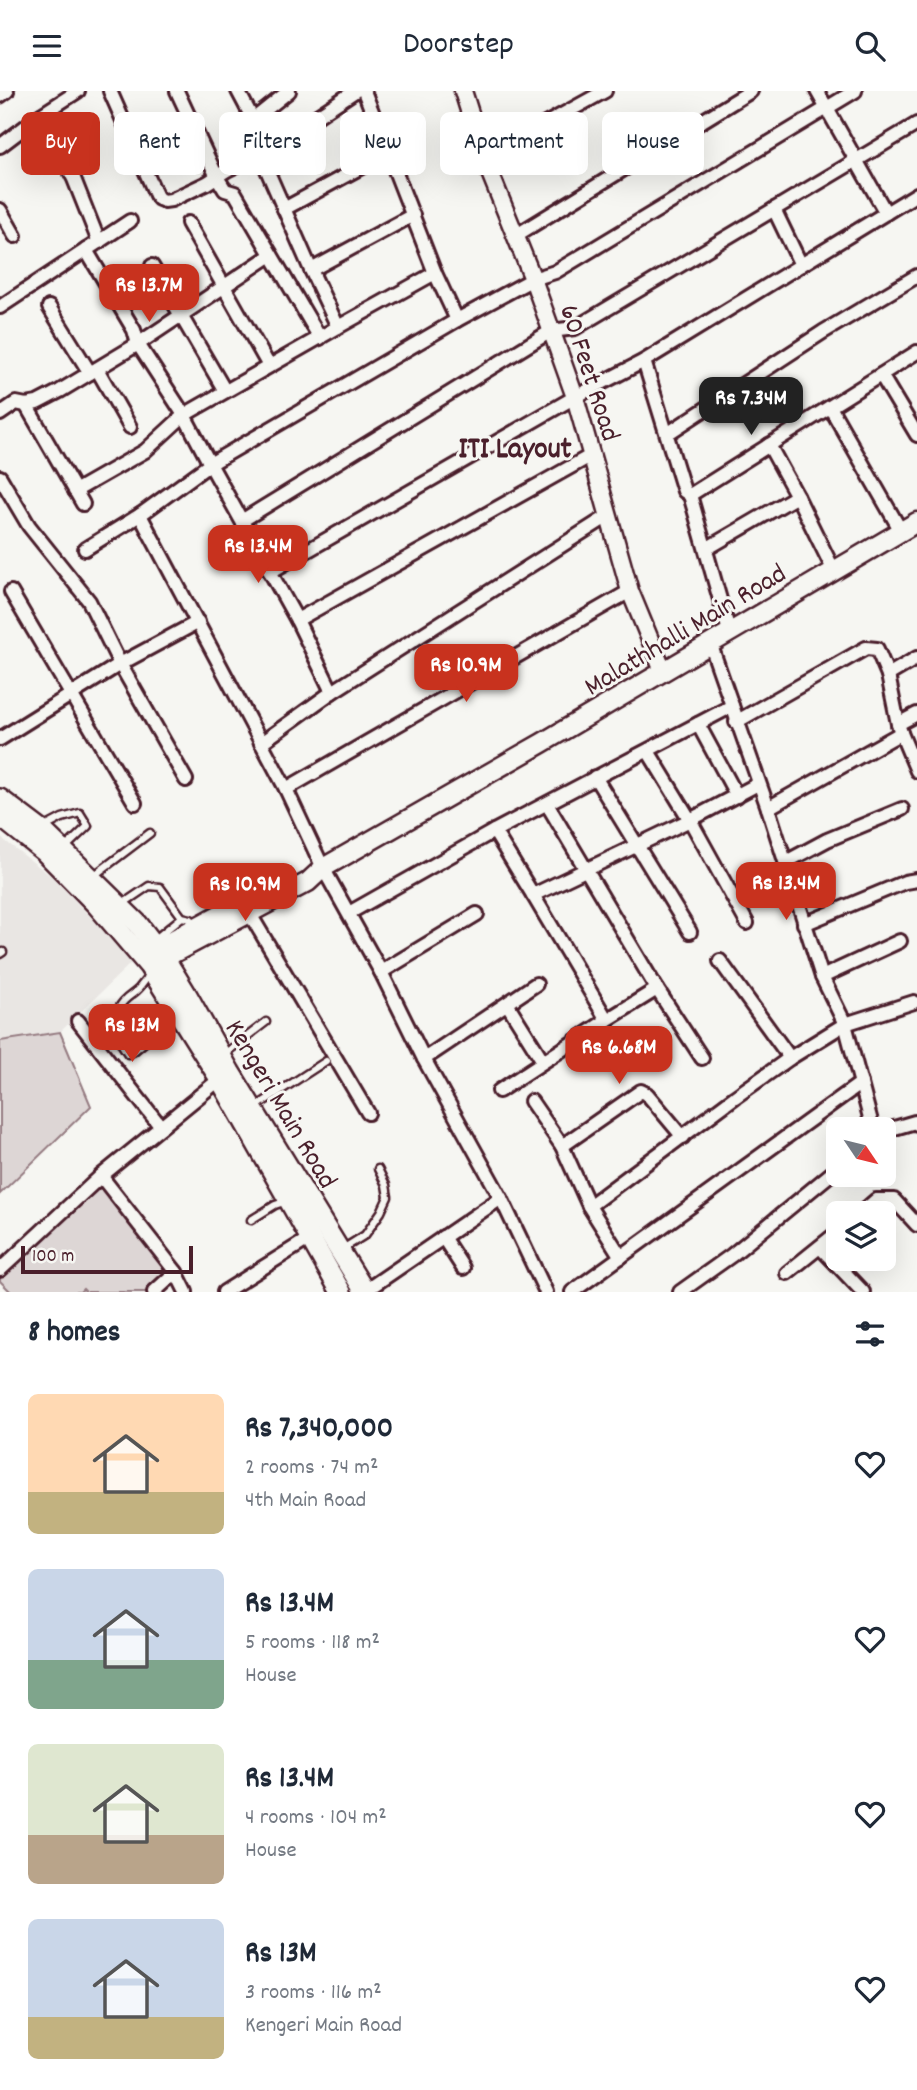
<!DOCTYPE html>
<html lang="en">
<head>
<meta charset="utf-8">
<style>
	:root { --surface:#fff; --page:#f6f6f7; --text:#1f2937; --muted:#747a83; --accent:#c8321e }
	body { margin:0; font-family:Dekko,sans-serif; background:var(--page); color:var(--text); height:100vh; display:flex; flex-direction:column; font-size:26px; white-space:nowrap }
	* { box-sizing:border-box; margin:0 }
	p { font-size:23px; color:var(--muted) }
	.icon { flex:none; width:38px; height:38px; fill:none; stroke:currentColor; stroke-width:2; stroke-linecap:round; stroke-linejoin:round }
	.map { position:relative; height:1201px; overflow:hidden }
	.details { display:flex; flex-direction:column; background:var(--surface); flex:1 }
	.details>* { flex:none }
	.banner { position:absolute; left:21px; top:21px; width:875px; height:63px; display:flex; gap:14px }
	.needle { width:46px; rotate:125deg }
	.buttons { position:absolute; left:826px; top:1026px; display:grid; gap:14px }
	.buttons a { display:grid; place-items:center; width:70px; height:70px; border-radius:10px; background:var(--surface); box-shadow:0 7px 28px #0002; font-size:35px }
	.scale { position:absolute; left:21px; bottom:18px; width:172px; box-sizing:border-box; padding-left:7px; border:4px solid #4a1f2b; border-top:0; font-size:19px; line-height:24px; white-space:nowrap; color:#4a1f2b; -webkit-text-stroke:5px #f6f6f2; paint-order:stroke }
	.price { position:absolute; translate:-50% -60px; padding:0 16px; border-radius:14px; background:var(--accent); color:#fff; font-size:23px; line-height:46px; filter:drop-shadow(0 2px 4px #0008) }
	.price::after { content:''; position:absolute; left:50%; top:42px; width:21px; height:16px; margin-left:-10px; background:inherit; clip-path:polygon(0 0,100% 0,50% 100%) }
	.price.current { background:#222; color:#fff }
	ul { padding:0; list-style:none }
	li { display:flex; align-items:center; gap:21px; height:175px; padding:0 28px }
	li span { display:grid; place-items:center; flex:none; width:196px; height:140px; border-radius:10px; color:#555 }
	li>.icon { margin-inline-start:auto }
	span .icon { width:84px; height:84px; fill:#fffc; stroke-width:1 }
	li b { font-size:30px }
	h2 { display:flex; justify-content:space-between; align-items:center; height:84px; padding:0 28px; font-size:30px }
	.tag { padding:0 24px; border-radius:10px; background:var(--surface); box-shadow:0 7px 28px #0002; font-size:24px; line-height:63px }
	.tag.current { background:var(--accent); color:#fff }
	header { display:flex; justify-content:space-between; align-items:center; height:91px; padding:0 28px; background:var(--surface); font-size:32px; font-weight:600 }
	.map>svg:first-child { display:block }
	.built { fill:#e9e6e3 }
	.green { fill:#ddd6d5; stroke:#947a80; stroke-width:2 }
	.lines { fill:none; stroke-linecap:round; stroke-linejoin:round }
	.service-casing { stroke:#4a1f2b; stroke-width:11 }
	.minor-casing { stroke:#4a1f2b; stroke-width:18 }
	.tertiary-casing { stroke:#4a1f2b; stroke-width:21 }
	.secondary-casing { stroke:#4a1f2b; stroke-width:23 }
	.primary-casing { stroke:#4a1f2b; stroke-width:24 }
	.service { stroke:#f6f6f2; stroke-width:6 }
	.minor { stroke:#f6f6f2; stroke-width:12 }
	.tertiary { stroke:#f6f6f2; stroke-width:16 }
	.secondary { stroke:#f6f6f2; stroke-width:18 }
	.primary { stroke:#f6f6f2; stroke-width:19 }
	.labels { text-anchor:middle; stroke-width:6; stroke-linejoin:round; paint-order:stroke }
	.street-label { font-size:28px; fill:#4a1f2b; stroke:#f6f6f2 }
	.neighbourhood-label { font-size:30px; font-weight:bold; fill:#4a1f2b; stroke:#f6f6f2 }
</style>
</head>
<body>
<header><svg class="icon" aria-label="menu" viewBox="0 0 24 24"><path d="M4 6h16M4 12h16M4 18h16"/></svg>Doorstep<svg class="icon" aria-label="search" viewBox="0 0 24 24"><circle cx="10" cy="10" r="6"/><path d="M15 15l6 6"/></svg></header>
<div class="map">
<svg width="917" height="1201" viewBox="0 0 917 1201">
	<rect width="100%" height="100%" fill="#f6f6f2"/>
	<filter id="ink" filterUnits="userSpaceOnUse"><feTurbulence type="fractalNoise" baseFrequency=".0143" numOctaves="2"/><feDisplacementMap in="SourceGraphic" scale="14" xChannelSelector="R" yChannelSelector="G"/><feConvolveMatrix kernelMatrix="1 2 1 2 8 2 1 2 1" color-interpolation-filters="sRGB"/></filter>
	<g filter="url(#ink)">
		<path class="built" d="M0,746L51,785L133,870L60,941L91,1015L0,1103Z"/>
		<g class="green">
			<path d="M60,941L91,1015L0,1103V950Z"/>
			<path d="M100,1093L167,1181L146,1201H86L83,1198L80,1201H11L0,1190V1186Z"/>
		</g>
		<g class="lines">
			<defs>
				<g id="service">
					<path d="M45,736L62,727L80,722L88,735L64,758"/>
					<path d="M92,786L150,742"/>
					<path d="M121,814L149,795L160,796L182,826L191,828L195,834"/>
					<path d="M154,849L182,826"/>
					<path d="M0,863L3,861"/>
					<path d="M152,882C147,887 144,891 140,896C134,904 124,906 119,917L128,928L141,926L170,913"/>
					<path d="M122,954L128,963L133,961L178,924"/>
					<path d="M223,964L266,931"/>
					<path d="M254,1017L326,970"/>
					<path d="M251,1129L275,1114L287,1110"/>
					<path d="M341,1159L365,1144L381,1121L388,1106L386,1094L378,1078"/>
				</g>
				<g id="minor">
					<path d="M110,0L156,104L159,108L164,110L171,109L207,92L227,79L260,63L355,0"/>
					<path d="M177,0L217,86L225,99L235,102L320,247"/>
					<path d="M238,0L257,36L260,63L311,179L338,236L184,324L210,373L140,424L286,698L323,777L381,881L424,968L501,1107L546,1201"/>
					<path d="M364,0L435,182L457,229"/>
					<path d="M817,0L886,122"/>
					<path d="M0,5L7,0"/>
					<path d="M41,24L74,88L99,151"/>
					<path d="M253,29L289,0"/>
					<path d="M0,55L41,24L78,0"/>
					<path d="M484,67L605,0"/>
					<path d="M284,118L389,61"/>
					<path d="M774,118L801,174"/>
					<path d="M0,119L15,145"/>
					<path d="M188,132L269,275"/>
					<path d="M515,145L751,0"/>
					<path d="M152,175L225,300"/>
					<path d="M311,179L413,124"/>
					<path d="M0,216L130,130"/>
					<path d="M49,216L90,282"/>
					<path d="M338,236L435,182"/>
					<path d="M644,270L684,400L690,404L917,261"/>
					<path d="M97,278L130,336"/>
					<path d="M881,284L917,344"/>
					<path d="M26,314L83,413"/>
					<path d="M830,316L901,440"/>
					<path d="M0,323L16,312L26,314L37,312L60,300L138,253L271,164"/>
					<path d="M667,343L823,241L917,185"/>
					<path d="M0,386L29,435L89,510L120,573L186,689"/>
					<path d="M75,400L145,360L184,324L138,253L134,239L86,159"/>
					<path d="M690,404L729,540"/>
					<path d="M797,405L834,480"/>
					<path d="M243,429L551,240L575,237L917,33"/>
					<path d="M85,458L140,424"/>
					<path d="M706,458L797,405L769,354"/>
					<path d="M270,481L575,306L644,270L917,103"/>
					<path d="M11,501L135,712"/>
					<path d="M297,529L592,364"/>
					<path d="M710,552L768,717L822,886L845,933L873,1038"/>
					<path d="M888,584L917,567"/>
					<path d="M332,601L297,529L210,373L457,229L533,188L555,181L855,0"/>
					<path d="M736,631L866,557L877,558L888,584L898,633L901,642"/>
					<path d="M698,633L737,705"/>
					<path d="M898,633L917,623"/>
					<path d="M0,648L120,573L198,531"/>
					<path d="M261,652L332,601L608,425"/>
					<path d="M648,660L690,729L747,832"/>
					<path d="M595,686L690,841"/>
					<path d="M286,698L630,500"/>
					<path d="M547,713L657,898L702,967"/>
					<path d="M768,717L901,642L917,680"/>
					<path d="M494,740L533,804L690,729L758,693"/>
					<path d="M786,771L827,749L902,718"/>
					<path d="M533,804L607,929L657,898"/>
					<path d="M247,818L368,1022"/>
					<path d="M349,822L494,740L732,615"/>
					<path d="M804,833L905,791L917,789"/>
					<path d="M720,870L790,967"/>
					<path d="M381,881L477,823"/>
					<path d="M822,886L900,850"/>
					<path d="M508,914L543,970"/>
					<path d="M78,930L161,1036"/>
					<path d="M424,968L536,893"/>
					<path d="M499,1000L607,929"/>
					<path d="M531,1010L562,1055L641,1000L647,1003L683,1046"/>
					<path d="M884,1040L915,1031L917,1033"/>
					<path d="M562,1055L589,1115L621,1166"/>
					<path d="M101,1085L176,1181L154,1201"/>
					<path d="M589,1115L735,1006L790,967L845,933L914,911"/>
					<path d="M861,1122L876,1109H894L917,1134"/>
					<path d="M443,1146L463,1177"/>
					<path d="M820,1156L863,1201"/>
					<path d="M0,1179L101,1085L220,988"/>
					<path d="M176,1181L186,1201"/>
					<path d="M787,1182L838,1141"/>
					<path d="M365,1200L501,1107"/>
					<path d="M224,1201L310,1147"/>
					<path d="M572,1201L861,992"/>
					<path d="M680,1201L732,1164L838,1077"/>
				</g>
				<path id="tertiary" d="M463,0L484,67L533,188L575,306L630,500L663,580"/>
				<g id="secondary">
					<path d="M145,864L237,814"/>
					<path d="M153,873L308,791L323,777L542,652L917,431"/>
				</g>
				<g id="primary">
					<path d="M0,708L45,742L138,833L165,868L187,904L230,981L365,1201"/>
					<path d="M0,725L45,761L96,813L149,875L220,988L341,1201"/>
				</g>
			</defs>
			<use href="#service" class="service-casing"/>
			<use href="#minor" class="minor-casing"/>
			<use href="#tertiary" class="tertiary-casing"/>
			<use href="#secondary" class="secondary-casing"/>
			<use href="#primary" class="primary-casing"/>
			<use href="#service" class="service"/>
			<use href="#minor" class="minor"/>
			<use href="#tertiary" class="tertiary"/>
			<use href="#secondary" class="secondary"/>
			<use href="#primary" class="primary"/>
		</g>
	</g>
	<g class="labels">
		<g class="street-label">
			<text transform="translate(592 281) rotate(72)" y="10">60 Feet Road</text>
			<text transform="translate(684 537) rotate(-31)" y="10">Malathhalli Main Road</text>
			<text transform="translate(283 1012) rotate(59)" y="10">Kengeri Main Road</text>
		</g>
		<g class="neighbourhood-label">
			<text x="515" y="366">ITI Layout</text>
		</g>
	</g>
</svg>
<div class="buttons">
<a><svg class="needle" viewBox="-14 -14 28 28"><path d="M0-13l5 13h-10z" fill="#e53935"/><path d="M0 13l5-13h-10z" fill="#747a83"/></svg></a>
<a><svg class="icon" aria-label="layers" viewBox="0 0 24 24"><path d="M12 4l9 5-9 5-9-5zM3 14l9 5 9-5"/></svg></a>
</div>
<div class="scale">100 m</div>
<b class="price" style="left:149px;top:233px">Rs 13.7M</b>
<b class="price current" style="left:751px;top:346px">Rs 7.34M</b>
<b class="price" style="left:258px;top:494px">Rs 13.4M</b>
<b class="price" style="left:466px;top:613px">Rs 10.9M</b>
<b class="price" style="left:786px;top:831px">Rs 13.4M</b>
<b class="price" style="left:245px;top:832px">Rs 10.9M</b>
<b class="price" style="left:132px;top:973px">Rs 13M</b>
<b class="price" style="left:619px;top:995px">Rs 6.68M</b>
<div class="banner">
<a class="tag current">Buy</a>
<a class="tag">Rent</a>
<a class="tag">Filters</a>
<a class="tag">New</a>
<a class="tag">Apartment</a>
<a class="tag">House</a>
</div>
</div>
<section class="details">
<h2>8 homes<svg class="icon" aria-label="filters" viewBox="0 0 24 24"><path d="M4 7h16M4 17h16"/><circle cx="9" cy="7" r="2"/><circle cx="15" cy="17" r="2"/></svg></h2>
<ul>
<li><span style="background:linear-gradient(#ffd9b3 70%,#c2b280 0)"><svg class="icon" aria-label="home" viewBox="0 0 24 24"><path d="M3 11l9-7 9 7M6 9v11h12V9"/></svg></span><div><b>Rs 7,340,000</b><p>2 rooms · 74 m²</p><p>4th Main Road</p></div><svg class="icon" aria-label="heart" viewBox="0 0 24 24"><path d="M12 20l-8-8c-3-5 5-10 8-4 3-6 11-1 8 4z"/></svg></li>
<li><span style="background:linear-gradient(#c9d6e8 65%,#7fa58c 0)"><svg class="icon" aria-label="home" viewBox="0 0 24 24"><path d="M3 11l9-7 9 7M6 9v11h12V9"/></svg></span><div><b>Rs 13.4M</b><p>5 rooms · 118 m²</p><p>House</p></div><svg class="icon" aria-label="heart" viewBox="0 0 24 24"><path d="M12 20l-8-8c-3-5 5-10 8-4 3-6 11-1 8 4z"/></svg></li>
<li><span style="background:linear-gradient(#dfe7d0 65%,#b9a48a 0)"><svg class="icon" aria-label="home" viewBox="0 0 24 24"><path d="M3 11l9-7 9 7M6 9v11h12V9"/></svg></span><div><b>Rs 13.4M</b><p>4 rooms · 104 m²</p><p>House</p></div><svg class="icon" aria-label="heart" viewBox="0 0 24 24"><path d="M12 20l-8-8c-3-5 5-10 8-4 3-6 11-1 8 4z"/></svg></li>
<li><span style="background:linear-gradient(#c9d6e8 70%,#c2b280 0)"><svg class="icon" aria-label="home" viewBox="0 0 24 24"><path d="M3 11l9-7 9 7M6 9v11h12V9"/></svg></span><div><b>Rs 13M</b><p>3 rooms · 116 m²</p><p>Kengeri Main Road</p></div><svg class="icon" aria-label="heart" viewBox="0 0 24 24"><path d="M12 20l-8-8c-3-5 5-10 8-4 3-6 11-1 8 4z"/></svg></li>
</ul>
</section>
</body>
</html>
